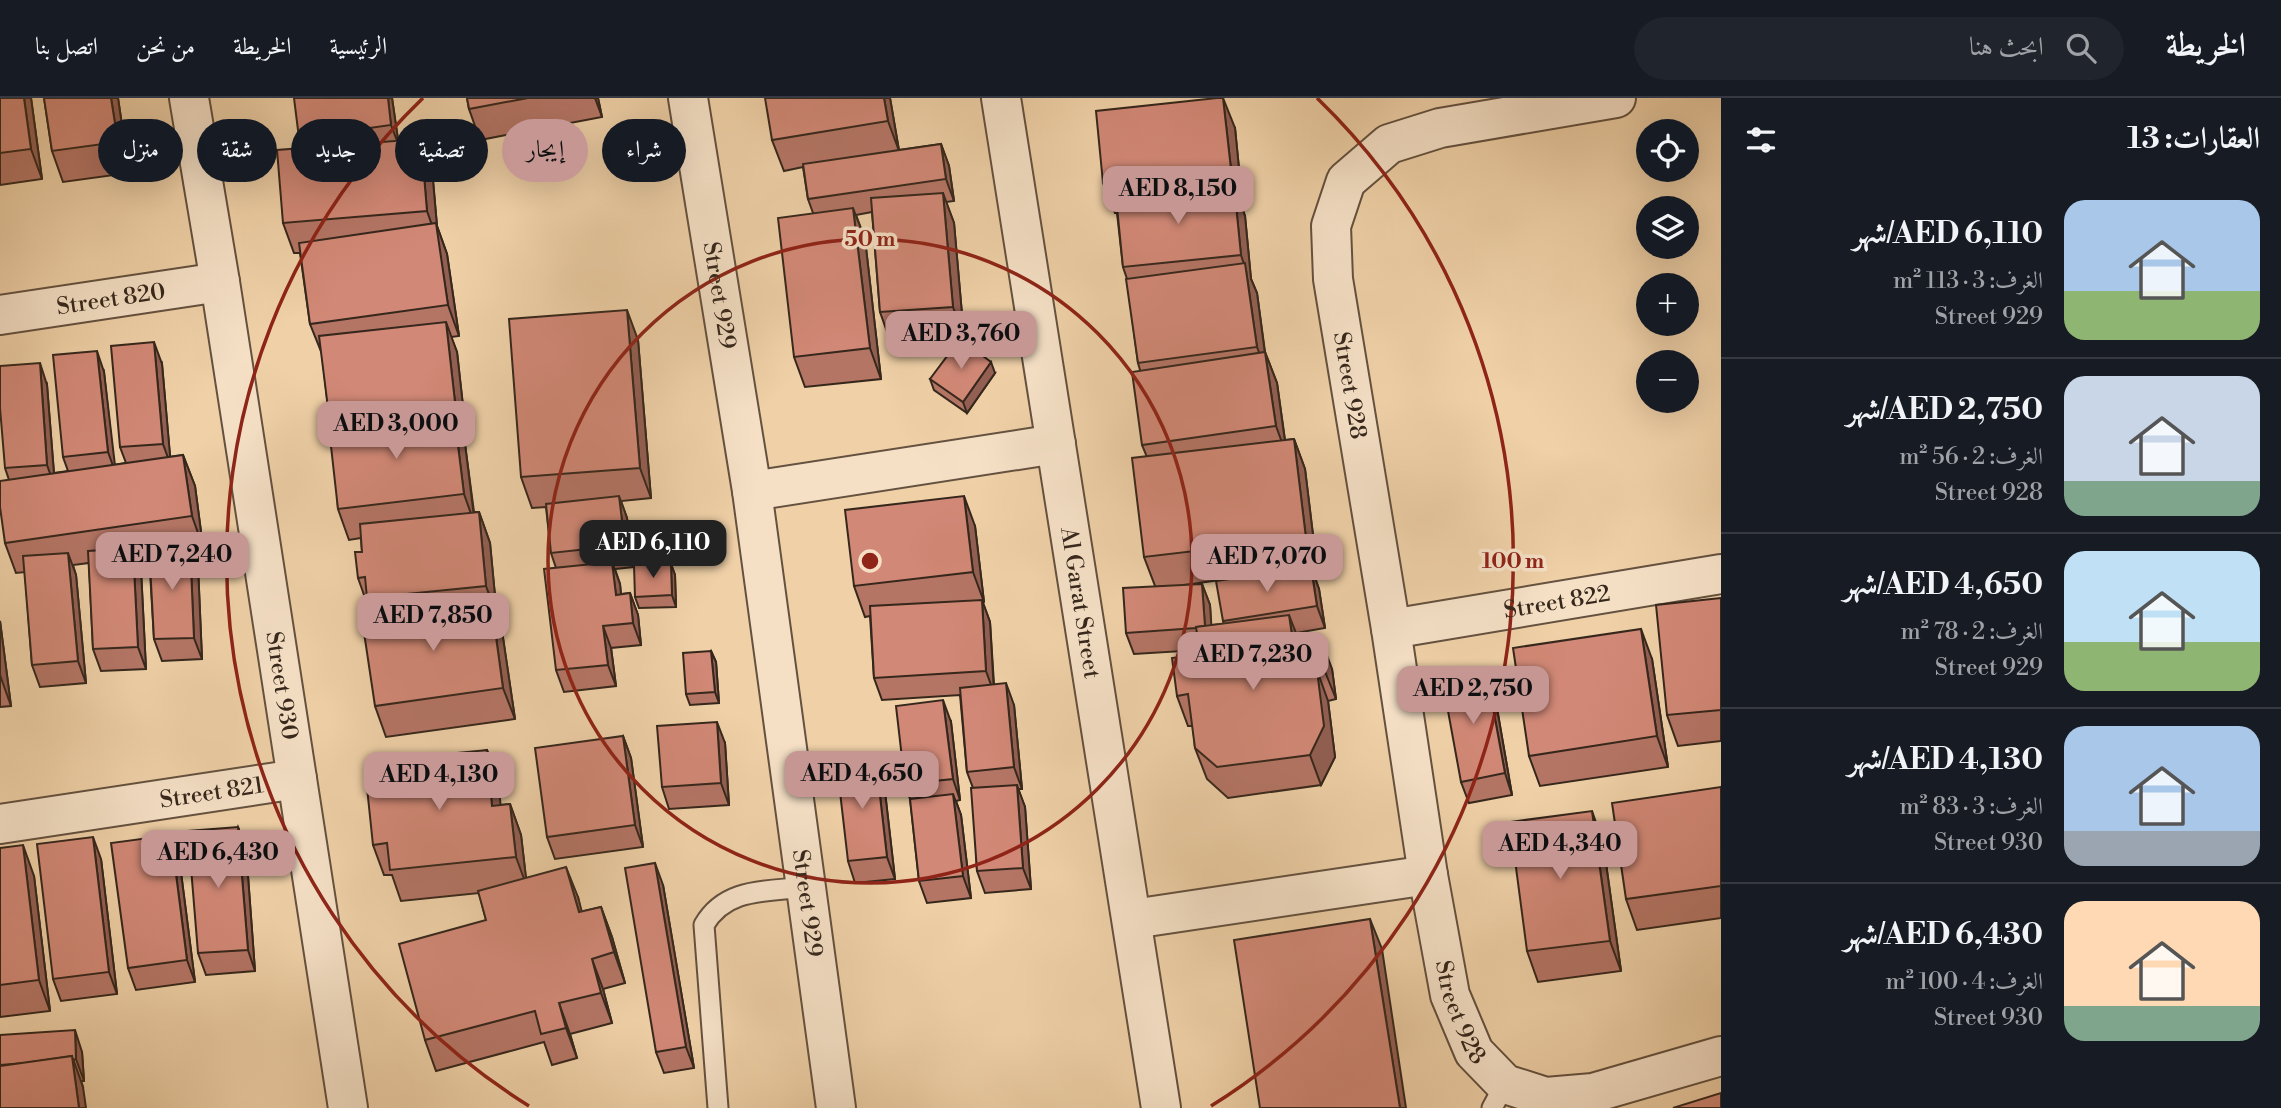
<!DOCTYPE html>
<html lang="ar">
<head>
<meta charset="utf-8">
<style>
	:root { --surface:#171b24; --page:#20242c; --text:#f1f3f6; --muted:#9ea1a6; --line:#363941; --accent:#c59692 }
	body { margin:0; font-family:"Libre Bodoni",Amiri,serif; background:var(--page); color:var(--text); direction:rtl; height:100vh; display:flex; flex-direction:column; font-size:26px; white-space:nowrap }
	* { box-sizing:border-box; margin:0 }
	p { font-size:23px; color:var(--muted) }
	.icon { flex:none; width:38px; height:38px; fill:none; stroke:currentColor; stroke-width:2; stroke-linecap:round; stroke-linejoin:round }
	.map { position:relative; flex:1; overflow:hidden; direction:ltr }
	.sheet { display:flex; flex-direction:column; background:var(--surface); width:560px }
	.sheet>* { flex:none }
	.hud { position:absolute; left:21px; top:21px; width:665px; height:63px; direction:rtl; display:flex; gap:14px }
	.fabs { position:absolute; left:1636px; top:21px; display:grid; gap:14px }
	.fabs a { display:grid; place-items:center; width:63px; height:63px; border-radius:50%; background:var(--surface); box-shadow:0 7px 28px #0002; font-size:35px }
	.price { position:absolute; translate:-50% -60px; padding:0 16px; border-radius:14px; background:var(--accent); color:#111; font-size:23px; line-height:46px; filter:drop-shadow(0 2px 4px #0008) }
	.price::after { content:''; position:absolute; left:50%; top:42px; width:21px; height:16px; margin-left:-10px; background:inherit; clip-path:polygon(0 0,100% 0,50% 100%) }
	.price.selected { background:#222; color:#fff }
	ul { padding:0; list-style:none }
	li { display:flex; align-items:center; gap:21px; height:175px; padding:0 21px }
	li+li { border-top:2px solid var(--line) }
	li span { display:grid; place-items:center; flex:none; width:196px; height:140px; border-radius:21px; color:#555 }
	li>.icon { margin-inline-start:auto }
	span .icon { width:84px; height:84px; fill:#fffc; stroke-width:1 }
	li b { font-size:30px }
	h2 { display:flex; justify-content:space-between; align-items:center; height:84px; padding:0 21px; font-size:30px }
	.tag { padding:0 24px; border-radius:32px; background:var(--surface); box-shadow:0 7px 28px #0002; font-size:24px; line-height:63px }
	.tag.selected { background:var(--accent); color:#111 }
	header { display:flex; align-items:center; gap:42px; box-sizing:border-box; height:98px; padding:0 35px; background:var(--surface); border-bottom:2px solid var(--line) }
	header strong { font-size:33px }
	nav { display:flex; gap:38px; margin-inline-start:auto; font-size:24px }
	.search { width:490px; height:63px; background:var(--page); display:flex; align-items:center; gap:18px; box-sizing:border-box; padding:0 24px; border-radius:38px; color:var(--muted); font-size:26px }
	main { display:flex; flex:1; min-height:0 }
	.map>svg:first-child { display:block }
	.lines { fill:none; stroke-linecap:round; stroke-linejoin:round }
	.service-casing { stroke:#64513f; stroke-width:23 }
	.minor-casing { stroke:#64513f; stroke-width:42 }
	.service { stroke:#f5e0c6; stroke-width:19 }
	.minor { stroke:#f5e0c6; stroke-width:38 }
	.wall { fill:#b47565; stroke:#36271c; stroke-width:2; fill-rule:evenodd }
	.shaded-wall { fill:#925f53; stroke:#36271c; stroke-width:2 }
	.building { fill:#d18876; stroke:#36271c; stroke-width:2 }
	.ring { fill:none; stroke:#8f2418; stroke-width:3.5 }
	.labels { text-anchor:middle; stroke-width:7; stroke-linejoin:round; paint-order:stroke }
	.street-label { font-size:23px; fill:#36271c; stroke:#f5e0c6 }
	.centre { fill:#8f2418; stroke:#f5e0c6; stroke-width:3.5 }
	.ring-label { font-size:21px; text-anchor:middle; font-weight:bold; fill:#8f2418; stroke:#f5e0c6; stroke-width:7; stroke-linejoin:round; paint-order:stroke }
</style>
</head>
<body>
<header>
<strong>الخريطة</strong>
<div class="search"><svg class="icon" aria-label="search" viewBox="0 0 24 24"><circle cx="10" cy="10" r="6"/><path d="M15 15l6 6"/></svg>ابحث هنا</div>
<nav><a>الرئيسية</a><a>الخريطة</a><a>من نحن</a><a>اتصل بنا</a></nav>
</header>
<main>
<section class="sheet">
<h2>العقارات: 13<svg class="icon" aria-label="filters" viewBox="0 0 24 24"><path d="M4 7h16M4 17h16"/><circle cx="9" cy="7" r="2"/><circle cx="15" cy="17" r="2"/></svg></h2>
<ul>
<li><span style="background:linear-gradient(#a9c7e8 65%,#8fb573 0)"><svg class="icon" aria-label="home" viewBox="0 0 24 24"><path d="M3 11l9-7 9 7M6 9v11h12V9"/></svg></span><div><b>AED 6,110/شهر</b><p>الغرف: 3 · 113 m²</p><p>Street 929</p></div></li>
<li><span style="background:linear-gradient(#c9d6e8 75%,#7fa58c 0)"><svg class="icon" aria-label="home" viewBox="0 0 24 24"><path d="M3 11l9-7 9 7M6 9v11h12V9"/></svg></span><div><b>AED 2,750/شهر</b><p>الغرف: 2 · 56 m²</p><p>Street 928</p></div></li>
<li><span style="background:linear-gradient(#bfe0f5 65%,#8fb573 0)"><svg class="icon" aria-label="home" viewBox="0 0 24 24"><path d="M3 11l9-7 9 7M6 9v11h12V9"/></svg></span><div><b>AED 4,650/شهر</b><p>الغرف: 2 · 78 m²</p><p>Street 929</p></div></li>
<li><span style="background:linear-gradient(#a9c7e8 75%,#9aa5b1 0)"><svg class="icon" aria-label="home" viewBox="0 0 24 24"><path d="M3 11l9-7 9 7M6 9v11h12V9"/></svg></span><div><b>AED 4,130/شهر</b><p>الغرف: 3 · 83 m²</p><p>Street 930</p></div></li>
<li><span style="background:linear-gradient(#ffd9b3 75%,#7fa58c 0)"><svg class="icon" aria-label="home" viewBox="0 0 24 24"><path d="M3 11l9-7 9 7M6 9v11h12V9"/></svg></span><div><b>AED 6,430/شهر</b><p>الغرف: 4 · 100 m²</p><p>Street 930</p></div></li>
</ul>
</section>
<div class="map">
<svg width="1721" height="1010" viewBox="0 0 1721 1010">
	<rect width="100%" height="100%" fill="#efd0a7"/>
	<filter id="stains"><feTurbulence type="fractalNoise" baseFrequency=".00286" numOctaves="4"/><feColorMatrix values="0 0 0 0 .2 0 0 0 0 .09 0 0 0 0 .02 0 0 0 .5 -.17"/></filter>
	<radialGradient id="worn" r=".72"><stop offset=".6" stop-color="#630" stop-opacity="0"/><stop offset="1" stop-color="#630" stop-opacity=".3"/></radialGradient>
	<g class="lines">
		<defs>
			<g id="service">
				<path d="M718,1010L704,827C726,789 767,794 806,789"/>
				<path d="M1492,1010L1505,986"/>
			</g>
			<g id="minor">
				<path id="s1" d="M189,0L220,184L348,1010"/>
				<path id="s2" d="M688,0L752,393L836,1010"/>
				<path id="s3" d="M1001,0L1161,1010"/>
				<path id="s4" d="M1616,0L1440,30L1389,46L1346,83L1331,128L1333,181L1391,531L1428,777L1450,897L1474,954L1505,986L1546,999L1593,995L1721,958"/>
				<path id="s5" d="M0,217L220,184"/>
				<path d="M752,393L1056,346"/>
				<path id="s6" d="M1391,531L1721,476"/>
				<path id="s7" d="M0,726L297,681"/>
				<path d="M1133,821L1428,777"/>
			</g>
		</defs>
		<use href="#service" class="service-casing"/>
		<use href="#minor" class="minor-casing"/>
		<use href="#service" class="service"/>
		<use href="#minor" class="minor"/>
	</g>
	<g class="wall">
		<path d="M0,0H31L42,81L0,87Z"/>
		<path d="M44,0H118L129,75L63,84L52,53Z"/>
		<path d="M392,0L398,42L421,41L432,71L437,128L447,156L459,238L451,239L457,254L466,335H462L465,346L474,414H479L490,445L497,519L502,533L515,621L386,639L375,608L374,519L371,511H369L358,480L362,454L361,440L349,442L338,411L333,329L329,318L322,256L310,226L300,155H294L283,125L303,50L299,40Z"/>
		<path d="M467,0H598L602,19L480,42L469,11Z"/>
		<path d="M890,0L899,52L941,46L949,68L954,103L946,104L954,125L964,239L891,245L880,214L872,114L856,117L865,141L881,281L805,289L794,259L813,115L808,101L803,69L784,73L772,42Z"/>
		<path d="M1235,30L1242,101L1239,102L1245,118L1251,181L1257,195L1265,254L1277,285L1285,342L1294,341L1305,371L1317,470L1312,471L1319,491L1325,530L1296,535L1299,544L1332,571L1336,601L1328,603L1335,659L1321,687L1228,700L1207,681L1195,650L1193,628H1188L1177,598L1200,556L1199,552L1134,556L1126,535L1155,488L1144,459L1147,359L1142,347L1140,272L1138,265L1127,181L1123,169L1117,115H1115L1103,85ZM1242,479L1223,523L1224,526L1211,527L1210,507L1202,486L1184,487Z"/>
		<path d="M638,242L651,400L621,403L627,420L633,469L615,471L620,486L621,496L630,495L638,517L641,547L611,550L616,588L564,594L556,572V470L551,455L546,409L532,410L521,379Z"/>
		<path d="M162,266L170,359L183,357L195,388L203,449L191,450L198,468L202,561L162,563L154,541L149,456L136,458L141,472L146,571L101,573L93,551L89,465L73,467L76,477L86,585L40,589L32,567L25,474L16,475L5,445L9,382L5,370L47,287L54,375L68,373L63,359L104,274L114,367L126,365L120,349Z"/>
		<path d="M995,275L967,315L934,292L930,281Z"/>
		<path d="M975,428L984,504L983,505L990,524L994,586L1014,607L1022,691H1018L1025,709L1031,791L985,795L977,773L973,690L967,674L960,597L882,602L874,580L870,518L865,519L854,488Z"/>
		<path d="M671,466L675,477L676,509L639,510L635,499Z"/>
		<path d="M1721,500V643L1678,648L1667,617Z"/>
		<path d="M0,523L11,608L0,609Z"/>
		<path d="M711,553L716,564L719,605L690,607L686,596Z"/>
		<path d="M1652,561L1668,669L1540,688L1529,658Z"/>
		<path d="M1494,593L1512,697L1469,705L1461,684Z"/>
		<path d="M951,624L960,702L956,703L961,717L971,800L927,805L919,783L910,701L905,686Z"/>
		<path d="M623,638L631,660L643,749L555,761L547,739Z"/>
		<path d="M725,645L729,707L669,711L662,689Z"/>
		<path d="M487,652L498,682L500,707L510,706L521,737L526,780L578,799L581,814L601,809L612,839L625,885L603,891L612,925L570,936L577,960L552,967L544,944L436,973L425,942L486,822L479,795L401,803L392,777H384L373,747L388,678Z"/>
		<path d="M884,685L895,781L855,785L848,763Z"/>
		<path d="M1721,689V820L1637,832L1626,801Z"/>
		<path d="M238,729L246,751L255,873L206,877L198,855Z"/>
		<path d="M171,737L179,759L195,884L136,892L128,870Z"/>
		<path d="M1603,744L1621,873L1538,884L1527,853Z"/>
		<path d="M0,750L34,778L50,913L0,919Z"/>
		<path d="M101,761L117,896L61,903L53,881Z"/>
		<path d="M663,787L694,970L664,975L656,954Z"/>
		<path d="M0,937L82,954L84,983H81L83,989L0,1010Z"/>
	</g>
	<g class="shaded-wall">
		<path d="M24,0H31L42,81L31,51Z"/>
		<path d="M111,0H118L129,75L118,44Z"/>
		<path d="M388,0H392L399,48L391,27Z"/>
		<path d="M595,0H598L602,19Z"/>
		<path d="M884,0H890L899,53L888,23Z"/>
		<path d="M1223,0L1235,30L1242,101L1231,71Z"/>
		<path d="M421,41L432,71L437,128L447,156L459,238L448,207L438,144L427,113Z"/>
		<path d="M941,46L949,68L954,103L946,81Z"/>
		<path d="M1234,87L1245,118L1251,181L1257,195L1268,279L1257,249L1246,172L1241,157Z"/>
		<path d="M943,95L954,125L964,239L953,209Z"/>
		<path d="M853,110L865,141L881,281L870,250Z"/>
		<path d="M627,212L638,242L651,400L640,370Z"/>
		<path d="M446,224L457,254L466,335L455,304Z"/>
		<path d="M154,244L162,266L171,368L163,346Z"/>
		<path d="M97,253L104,274L116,376L108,354Z"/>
		<path d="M1265,254L1277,285L1287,358L1276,328Z"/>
		<path d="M991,264L995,275L967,315L963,304Z"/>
		<path d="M40,265L47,287L55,389L47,367Z"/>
		<path d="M454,315L465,346L475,427L464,396Z"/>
		<path d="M1294,341L1305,371L1317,470L1306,440Z"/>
		<path d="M183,357L195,388L203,449L192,418Z"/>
		<path d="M619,398L627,420L633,469L625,447Z"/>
		<path d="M964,398L975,428L984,504L973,474Z"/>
		<path d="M479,414L490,445L497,519L502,533L515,621L503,590L491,502L486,488Z"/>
		<path d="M190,446L198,468L202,561L194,540Z"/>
		<path d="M133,450L141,472L146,571L138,549Z"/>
		<path d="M68,455L76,477L86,585L78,563Z"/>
		<path d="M612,464L620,486L623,519L616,497Z"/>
		<path d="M671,466L675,477L676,509L672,497Z"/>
		<path d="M1311,469L1319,491L1325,530L1317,508Z"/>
		<path d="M1202,486L1210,507L1213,551L1205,530Z"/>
		<path d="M630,495L638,517L641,547L633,525Z"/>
		<path d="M982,502L990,524L994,595L986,573Z"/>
		<path d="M1289,517L1301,548L1293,544Z"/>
		<path d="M0,523L11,608L0,577Z"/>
		<path d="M603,528L611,550L616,588L608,567Z"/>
		<path d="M1641,531L1652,561L1668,669L1657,638Z"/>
		<path d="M1321,541L1332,571L1336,601L1324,571Z"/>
		<path d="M711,553L716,564L719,605L715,594Z"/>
		<path d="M1317,572L1328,603L1335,659L1321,687L1310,657Z"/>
		<path d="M1486,572L1494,593L1512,697L1505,675Z"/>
		<path d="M1006,585L1014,607L1022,691L1014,669Z"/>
		<path d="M943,602L951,624L960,702L953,681Z"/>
		<path d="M717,624L725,645L729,707L721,685Z"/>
		<path d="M623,638L631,660L643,749L635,727Z"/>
		<path d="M487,652L498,682L504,739L492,708Z"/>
		<path d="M876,663L884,685L895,781L887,759Z"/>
		<path d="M1017,687L1025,709L1031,791L1023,770Z"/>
		<path d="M953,696L961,717L971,800L963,778Z"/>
		<path d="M510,706L521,737L527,789L516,759Z"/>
		<path d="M1592,713L1603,744L1621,873L1610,843Z"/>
		<path d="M238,729L246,751L255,873L248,852Z"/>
		<path d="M171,737L179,759L195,884L187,862Z"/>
		<path d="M93,739L101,761L117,896L109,874Z"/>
		<path d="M23,747L34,778L50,913L39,882Z"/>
		<path d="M655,765L663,787L694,970L686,949Z"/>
		<path d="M566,769L578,799L590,845L579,814Z"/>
		<path d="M601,809L612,839L625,885L614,854Z"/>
		<path d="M1370,821L1382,851L1406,1010H1400Z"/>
		<path d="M592,861L603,891L612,925L601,895Z"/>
		<path d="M559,905L570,936L577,960L566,930Z"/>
		<path d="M75,932L82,954L84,983L76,961Z"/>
		<path d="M72,958L83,989L86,1010H79Z"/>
	</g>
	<g class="building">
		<path d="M0,0H24L31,51L0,55Z"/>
		<path d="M44,0H111L118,44L52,53Z"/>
		<path d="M294,0H388L391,27L299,40Z"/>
		<path d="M467,0H528L469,11Z"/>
		<path d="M765,0H884L888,23L772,42Z"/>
		<path d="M1217,0H1223L1231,71L1103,85L1096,13Z"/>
		<path d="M421,41L427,113L283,125L277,52Z"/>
		<path d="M941,46L946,81L808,101L803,66Z"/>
		<path d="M1234,87L1241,157L1123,169L1116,99Z"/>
		<path d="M943,95L953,209L880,214L871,100Z"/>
		<path d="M853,110L870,250L794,259L778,120Z"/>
		<path d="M436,125L448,207L310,226L299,145Z"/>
		<path d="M1245,165L1257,249L1138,265L1126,181Z"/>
		<path d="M627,212L640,370L521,379L509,221Z"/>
		<path d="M446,224L455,304L329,318L319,238Z"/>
		<path d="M960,241L991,264L963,304L930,281Z"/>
		<path d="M154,244L163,346L120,349L111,248Z"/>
		<path d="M97,253L108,354L63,359L53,257Z"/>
		<path d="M1265,254L1276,328L1142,347L1132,274Z"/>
		<path d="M40,265L47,367L5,370L0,310V268Z"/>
		<path d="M454,315L464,396L338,411L329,330Z"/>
		<path d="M1294,341L1306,440L1144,459L1132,360Z"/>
		<path d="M183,357L192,418L5,445L0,409V383Z"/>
		<path d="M619,398L625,447L551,455L546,406Z"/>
		<path d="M964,398L973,474L854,488L845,412Z"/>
		<path d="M479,414L486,488L367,500L365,479L358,480L355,454H362L360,426Z"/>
		<path d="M190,446L194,540L154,541L149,448Z"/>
		<path d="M133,450L138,549L93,551L88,453Z"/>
		<path d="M68,455L78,563L32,567L23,458Z"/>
		<path d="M612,464L616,497L630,495L633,525L603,528L608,567L556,572L544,471Z"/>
		<path d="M671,466L672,497L635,499L634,467Z"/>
		<path d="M1311,469L1317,508L1223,523L1216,483Z"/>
		<path d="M1202,486L1205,528L1196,529V530L1126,535L1123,490Z"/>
		<path d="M1721,500V612L1667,617L1656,507Z"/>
		<path d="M491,502L503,590L375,608L362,521Z"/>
		<path d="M982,502L986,573L874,580L870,508Z"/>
		<path d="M1289,517L1293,544L1321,541L1324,571L1317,572L1324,628L1310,657L1217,669L1195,650L1188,596L1177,598L1172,560L1200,556L1196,529Z"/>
		<path d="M1641,531L1657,638L1529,658L1513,550Z"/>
		<path d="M711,553L715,594L686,596L683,555Z"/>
		<path d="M1486,572L1505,675L1461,684L1442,580Z"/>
		<path d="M1006,585L1014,669L967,674L960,590Z"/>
		<path d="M943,602L953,681L905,686L896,608Z"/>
		<path d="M717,624L721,685L662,689L657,628Z"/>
		<path d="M623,638L635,727L547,739L535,650Z"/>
		<path d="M487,652L492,708L510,706L516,759L390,772L387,745L373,747L366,680L388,678L386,662Z"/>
		<path d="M876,663L887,759L848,763L837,668Z"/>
		<path d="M1017,687L1023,770L977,773L971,690Z"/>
		<path d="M1721,689V788L1626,801L1612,705Z"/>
		<path d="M953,696L963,778L919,783L910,701Z"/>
		<path d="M1592,713L1610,843L1527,853L1510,724Z"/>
		<path d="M238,729L248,852L198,855L188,733Z"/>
		<path d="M171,737L187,862L128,870L111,745Z"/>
		<path d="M93,739L109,874L53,881L37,746Z"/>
		<path d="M23,747L39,882L0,887V750Z"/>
		<path d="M655,765L686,949L656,954L625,770Z"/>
		<path d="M566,769L579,814L601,809L614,854L592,861L601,895L559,905L566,930L541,936L535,913L425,942L399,846L486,822L478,793Z"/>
		<path d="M1370,821L1400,1010H1260L1234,842Z"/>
		<path d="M75,932L76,961L73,962L72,958L25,965L0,967V937Z"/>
		<path d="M72,958L79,1010H0V968Z"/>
		<path d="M1721,995V1010H1673Z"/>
	</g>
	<g class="ring">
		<circle cx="870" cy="463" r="322"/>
		<path d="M529 1008A643 643 0 0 1 423 0M1317 0A643 643 0 0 1 1211 1008"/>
	</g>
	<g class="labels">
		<g class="street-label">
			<text dy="8" stroke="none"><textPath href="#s2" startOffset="200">Street 929</textPath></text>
			<text dy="8" stroke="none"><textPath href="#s5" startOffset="112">Street 820</textPath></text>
			<text dy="8" stroke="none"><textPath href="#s4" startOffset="497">Street 928</textPath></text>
			<text dy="8" stroke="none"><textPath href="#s6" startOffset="168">Street 822</textPath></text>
			<text dy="8" stroke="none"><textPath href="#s3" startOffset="511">Al Garat Street</textPath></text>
			<text dy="8" stroke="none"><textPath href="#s1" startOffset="595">Street 930</textPath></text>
			<text dy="8" stroke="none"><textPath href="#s7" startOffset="214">Street 821</textPath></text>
			<text dy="8" stroke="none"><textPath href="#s2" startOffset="814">Street 929</textPath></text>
			<text dy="8" stroke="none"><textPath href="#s4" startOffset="1134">Street 928</textPath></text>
		</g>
	</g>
	<circle cx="870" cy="463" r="10" class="centre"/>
	<g class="ring-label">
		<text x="870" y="148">50 m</text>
		<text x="1513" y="470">100 m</text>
	</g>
	<rect width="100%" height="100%" filter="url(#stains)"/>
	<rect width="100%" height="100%" fill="url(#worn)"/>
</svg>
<div class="fabs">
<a><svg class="icon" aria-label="locate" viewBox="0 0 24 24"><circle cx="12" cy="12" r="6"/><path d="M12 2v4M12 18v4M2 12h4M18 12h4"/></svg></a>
<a><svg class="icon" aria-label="layers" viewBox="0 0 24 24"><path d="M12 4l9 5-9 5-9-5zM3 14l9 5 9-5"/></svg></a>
<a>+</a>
<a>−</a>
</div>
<b class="price" style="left:1178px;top:128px">AED 8,150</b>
<b class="price" style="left:961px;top:273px">AED 3,760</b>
<b class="price" style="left:396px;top:363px">AED 3,000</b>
<b class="price selected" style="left:653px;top:482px">AED 6,110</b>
<b class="price" style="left:172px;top:494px">AED 7,240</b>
<b class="price" style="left:1267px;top:496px">AED 7,070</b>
<b class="price" style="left:433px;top:555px">AED 7,850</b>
<b class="price" style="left:1253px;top:594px">AED 7,230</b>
<b class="price" style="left:1473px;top:628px">AED 2,750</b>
<b class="price" style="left:862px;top:713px">AED 4,650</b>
<b class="price" style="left:439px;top:714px">AED 4,130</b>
<b class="price" style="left:1560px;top:783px">AED 4,340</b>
<b class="price" style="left:218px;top:792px">AED 6,430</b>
<div class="hud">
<a class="tag">شراء</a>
<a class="tag selected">إيجار</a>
<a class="tag">تصفية</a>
<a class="tag">جديد</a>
<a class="tag">شقة</a>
<a class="tag">منزل</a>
</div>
</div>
</main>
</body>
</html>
